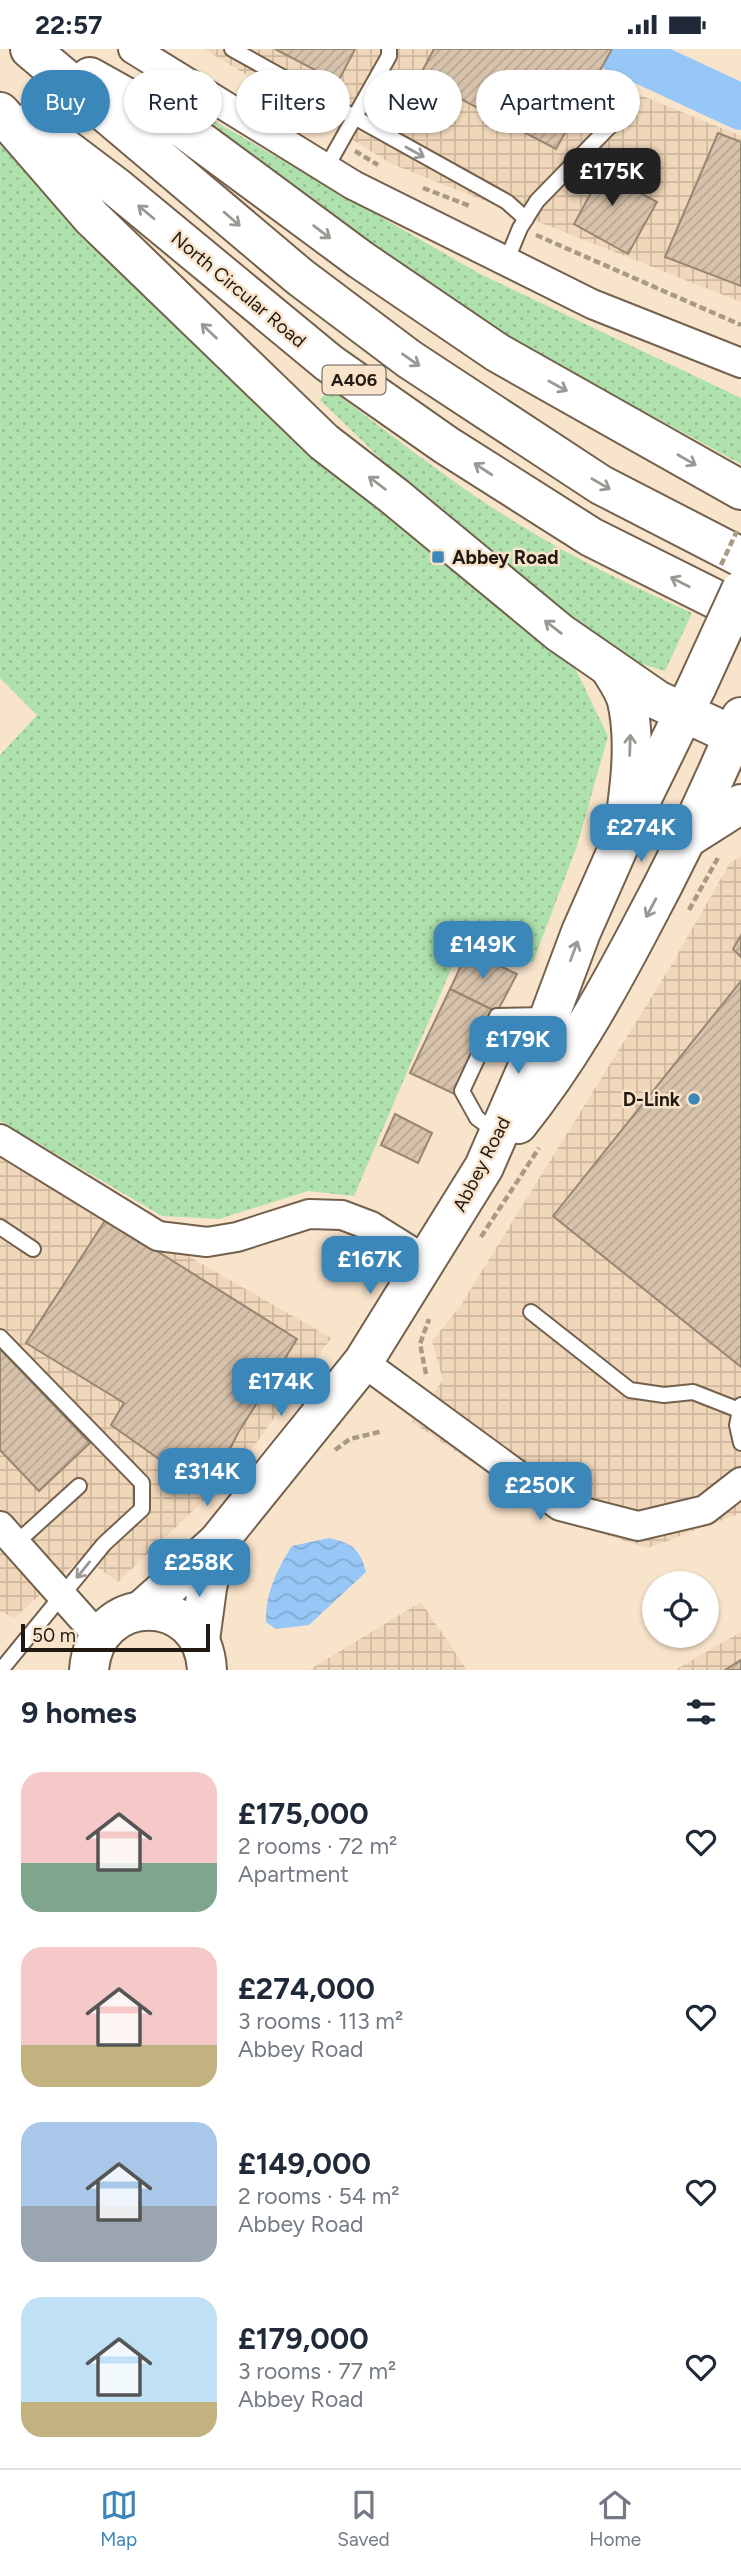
<!DOCTYPE html>
<html lang="en">
<head>
<meta charset="utf-8">
<style>
	:root { --surface:#fff; --page:#f6f6f7; --text:#1f2937; --muted:#747a83; --line:#e0e1e3; --accent:#3b87ba }
	body { margin:0; font-family:Figtree,sans-serif; background:var(--page); color:var(--text); height:100vh; display:flex; flex-direction:column; font-size:26px; white-space:nowrap }
	* { box-sizing:border-box; margin:0 }
	p { font-size:23px; color:var(--muted) }
	.icon { flex:none; width:38px; height:38px; fill:none; stroke:currentColor; stroke-width:2; stroke-linecap:round; stroke-linejoin:round }
	.map { position:relative; height:1621px; overflow:hidden }
	.side { display:flex; flex-direction:column; background:var(--surface); flex:1 }
	.side>* { flex:none }
	.hud { position:absolute; left:21px; top:21px; width:700px; height:63px; display:flex; gap:14px }
	.buttons { position:absolute; left:642px; top:1522px; display:grid; gap:14px }
	.buttons a { display:grid; place-items:center; width:77px; height:77px; border-radius:50%; background:var(--surface); box-shadow:0 2px 5px #0004; font-size:35px }
	.scale { position:absolute; left:21px; bottom:18px; width:189px; box-sizing:border-box; padding-left:7px; border:4px solid #221a12; border-top:0; font-size:19px; line-height:24px; white-space:nowrap; color:#221a12; -webkit-text-stroke:5px #f8e3cb; paint-order:stroke }
	.price { position:absolute; translate:-50% -60px; padding:0 16px; border-radius:14px; background:var(--accent); color:#fff; font-size:23px; line-height:46px; filter:drop-shadow(0 2px 4px #0008) }
	.price::after { content:''; position:absolute; left:50%; top:42px; width:21px; height:16px; margin-left:-10px; background:inherit; clip-path:polygon(0 0,100% 0,50% 100%) }
	.price.current { background:#222; color:#fff }
	ul { padding:0; list-style:none }
	li { display:flex; align-items:center; gap:21px; height:175px; padding:0 21px }
	li span { display:grid; place-items:center; flex:none; width:196px; height:140px; border-radius:21px; color:#555 }
	li>.icon { margin-inline-start:auto }
	span .icon { width:84px; height:84px; fill:#fffc; stroke-width:1 }
	li b { font-size:30px }
	h2 { display:flex; justify-content:space-between; align-items:center; height:84px; padding:0 21px; font-size:30px }
	.tag { padding:0 24px; border-radius:32px; background:var(--surface); box-shadow:0 2px 5px #0004; font-size:24px; line-height:63px }
	.tag.current { background:var(--accent); color:#fff }
	.status { display:flex; justify-content:space-between; align-items:center; height:49px; padding:0 35px; background:var(--surface); direction:ltr }
	.status svg { height:19px; fill:currentColor }
	.dock { display:flex; justify-content:space-around; align-items:center; height:98px; border-top:2px solid var(--line); background:var(--surface); font-size:19px; color:var(--muted) }
	.dock a { display:grid; justify-items:center; gap:4px }
	.dock .current { color:var(--accent) }
	.map>svg:first-child { display:block }
	.industrial { fill:url(#industrial-grid) }
	.grass { fill:url(#grass-dots) }
	.water { fill:url(#water-waves) }
	.lines { fill:none; stroke-linecap:round; stroke-linejoin:round }
	.river { stroke:#96c7f6; stroke-width:46 }
	.building { fill:url(#building-hatch); stroke:#998670; stroke-width:2 }
	.lane-casing { stroke:#73614d; stroke-width:18 }
	.street-casing { stroke:#73614d; stroke-width:32 }
	.secondary-casing { stroke:#73614d; stroke-width:42 }
	.highway-casing { stroke:#73614d; stroke-width:42 }
	.path { stroke:#a99987; stroke-width:4.5; stroke-dasharray:7 3.5; stroke-linecap:butt }
	.lane { stroke:#fff; stroke-width:14 }
	.street { stroke:#fff; stroke-width:28 }
	.secondary { stroke:#fff; stroke-width:38 }
	.highway { stroke:#fff; stroke-width:38 }
	.secondary-bridge-casing { stroke:#73614d; stroke-width:42; stroke-linecap:butt }
	.path-bridge { stroke:#a99987; stroke-width:4.5; stroke-dasharray:7 3.5; stroke-linecap:butt }
	.secondary-bridge { stroke:#fff; stroke-width:38 }
	.oneway { stroke:#9c9894 }
	.poi-dot { fill:#3b87ba; stroke:#f8e3cb; stroke-width:2.5 }
	.labels { text-anchor:middle; stroke-width:5; stroke-linejoin:round; paint-order:stroke }
	.shield { fill:#f8e3cb; stroke:#62564a; stroke-width:2 }
	.shield-label { font-size:18px; font-weight:bold; fill:#221a12 }
	.street-label { font-size:19px; fill:#221a12; stroke:#f8e3cb }
	.poi-label { font-size:19px; font-weight:bold; fill:#221a12; stroke:#f8e3cb; text-anchor:start }
</style>
</head>
<body>
<div class="status"><b>22:57</b><svg viewBox="0 0 49 12"><path d="M0 12V9h3v3zM5 12V6h3v6zM10 12V3h3v9zM15 12V0h3v12zM26 1h20v11H26zM47 4h2v5h-2z"/></svg></div>
<div class="map">
<svg width="741" height="1621" viewBox="0 0 741 1621">
	<defs>
		<pattern id="industrial-grid" width="8" height="8" patternUnits="userSpaceOnUse" patternTransform="scale(1.75)"><rect width="8" height="8" fill="#f1d7ba"/><path d="M0 4h8M4 0v8" fill="none" stroke="#ceb89f"/></pattern>
		<pattern id="grass-dots" width="8" height="8" patternUnits="userSpaceOnUse" patternTransform="scale(1.75)"><rect width="8" height="8" fill="#afe1ad"/><path d="M2 2h.1M6 6h.1" fill="none" stroke="#96c094" stroke-width="1.8" stroke-linecap="round"/></pattern>
		<pattern id="water-waves" width="16" height="10" patternUnits="userSpaceOnUse" patternTransform="scale(1.75)"><rect width="16" height="10" fill="#96c7f6"/><path d="M0 5q4-4 8 0t8 0" fill="none" stroke="#81aad2"/></pattern>
		<pattern id="building-hatch" width="6" height="6" patternUnits="userSpaceOnUse" patternTransform="scale(1.75)"><rect width="6" height="6" fill="#d7c2ab"/><path d="M-1 1l2-2M0 6l6-6M5 7l2-2" fill="none" stroke="#b8a692"/></pattern>
	</defs>
	<rect width="100%" height="100%" fill="#f8e3cb"/>
	<g class="industrial">
		<path d="M204,0H527L741,87V253L392,115Z"/>
		<path d="M741,807V1464L648,1499L559,1472L412,1373L443,1331L432,1292L459,1259L672,915L730,814Z"/>
		<path d="M0,1099L331,1289L240,1417L118,1533L83,1508L14,1569L2,1563L0,1564Z"/>
		<path d="M421,1553L467,1621H309Z"/>
		<path d="M741,1583V1621H675Z"/>
	</g>
	<g class="grass">
		<path d="M0,63L92,169L559,586L608,687L577,797L533,913L467,883L354,1147L308,1142L219,1170L162,1167L0,1072V706L37,666L0,629Z"/>
		<path d="M202,65L480,225L741,349V415L456,260L325,169Z"/>
		<path d="M329,339C393,387 456,438 525,479C578,512 635,538 692,564L665,622L629,611L570,571L404,432L320,351Z"/>
	</g>
	<path class="water" d="M329,1489C352,1494 360,1500 366,1523L309,1576L276,1580L266,1573C265,1545 277,1520 292,1497Z"/>
	<g class="lines">
		<path class="river" d="M616,0L741,58"/>
	</g>
	<g class="building">
		<path d="M275,0H355L338,33Z"/>
		<path d="M434,0H612L556,100L419,28Z"/>
		<path d="M718,84L741,93V237L665,208Z"/>
		<path d="M582,112L657,153L628,205L574,175L591,144L571,133Z"/>
		<path d="M741,886V908L733,900Z"/>
		<path d="M468,902L517,925L497,963L450,940Z"/>
		<path d="M741,932V1318L553,1167Z"/>
		<path d="M450,940L505,967L465,1050L410,1024Z"/>
		<path d="M395,1065L432,1084L418,1114L381,1096Z"/>
		<path d="M106,1170L297,1290L238,1384L216,1427L201,1420L193,1434L111,1376L124,1354L26,1294Z"/>
		<path d="M0,1300L90,1394L39,1442L0,1401Z"/>
		<path d="M741,1611V1621H725Z"/>
	</g>
	<g class="lines">
		<defs>
			<g id="lane">
				<path d="M232,0L507,153L526,170"/>
				<path d="M326,119L389,7V0"/>
				<path d="M506,213L520,179L537,152L610,77"/>
				<path d="M496,1083L477,1069L462,1042L497,967L545,966"/>
				<path d="M0,1178L33,1200"/>
				<path d="M531,1263L630,1341L664,1346L693,1343L739,1361"/>
				<path d="M0,1288L142,1434V1460L104,1495L1,1621"/>
				<path d="M741,1356L737,1376L741,1394"/>
				<path d="M15,1495L79,1437"/>
			</g>
			<g id="street">
				<path d="M133,0L353,136L592,255L741,314"/>
				<path d="M0,1090L158,1187L207,1193L237,1188L309,1165L342,1166L371,1177L427,1212"/>
				<path d="M363,1313L560,1457L638,1477L705,1461L741,1433"/>
				<path d="M0,1477L99,1588"/>
			</g>
			<g id="secondary">
				<path d="M518,1075C567,1014 603,950 640,880C677,811 711,741 741,668"/>
				<path d="M141,1562L217,1494L363,1313L484,1118L550,966L581,883L623,788L697,637"/>
				<path d="M200,1591L207,1539L217,1494"/>
				<path d="M89,1621C95,1542 203,1542 207,1621"/>
			</g>
			<g id="highway">
				<path d="M30,0L300,228L409,310L601,436L741,508"/>
				<path d="M90,28L185,81L361,211L498,304L741,441"/>
				<path d="M0,63L92,169L324,393L394,447L560,584L657,651L741,690"/>
				<path d="M30,73L116,138L329,314L446,396L591,488L741,563"/>
				<path d="M609,618C615,628 624,640 627,652C637,696 629,744 623,788"/>
				<path d="M689,788L741,755"/>
			</g>
		</defs>
		<use href="#lane" class="lane-casing"/>
		<use href="#street" class="street-casing"/>
		<use href="#secondary" class="secondary-casing"/>
		<use href="#highway" class="highway-casing"/>
		<g class="path">
			<path d="M355,102L378,116"/>
			<path d="M423,139L470,157"/>
			<path d="M536,186L741,276"/>
			<path d="M689,861L719,807"/>
			<path d="M481,1188L539,1099"/>
			<path d="M426,1325L420,1295L429,1270"/>
			<path d="M335,1401L350,1390L383,1382"/>
		</g>
		<use href="#lane" class="lane"/>
		<use href="#street" class="street"/>
		<use href="#secondary" class="secondary"/>
		<use href="#highway" class="highway"/>
		<defs>
			<path id="secondary-bridge" d="M697,637L741,541"/>
		</defs>
		<use href="#secondary-bridge" class="secondary-bridge-casing"/>
		<path class="path-bridge" d="M721,516L737,482"/>
		<use href="#secondary-bridge" class="secondary-bridge"/>
	</g>
	<defs><path id="oneway-shaft" d="M-6 0H5M1.5-3L5.5 0L1.5 3" fill="none" stroke-width="1.6" stroke-linecap="round" stroke-linejoin="round" transform="scale(1.75)"/></defs>
	<g class="oneway">
		<use href="#oneway-shaft" transform="translate(415 103) rotate(29)"/>
		<use href="#oneway-shaft" transform="translate(146 163) rotate(-140)"/>
		<use href="#oneway-shaft" transform="translate(232 170) rotate(41)"/>
		<use href="#oneway-shaft" transform="translate(322 183) rotate(37)"/>
		<use href="#oneway-shaft" transform="translate(209 282) rotate(-136)"/>
		<use href="#oneway-shaft" transform="translate(411 311) rotate(35)"/>
		<use href="#oneway-shaft" transform="translate(558 337) rotate(29)"/>
		<use href="#oneway-shaft" transform="translate(687 411) rotate(30)"/>
		<use href="#oneway-shaft" transform="translate(483 420) rotate(-147)"/>
		<use href="#oneway-shaft" transform="translate(377 434) rotate(-143)"/>
		<use href="#oneway-shaft" transform="translate(601 435) rotate(30)"/>
		<use href="#oneway-shaft" transform="translate(680 533) rotate(-153)"/>
		<use href="#oneway-shaft" transform="translate(553 578) rotate(-142)"/>
		<use href="#oneway-shaft" transform="translate(630 696) rotate(-88)"/>
		<use href="#oneway-shaft" transform="translate(651 859) rotate(118)"/>
		<use href="#oneway-shaft" transform="translate(574 902) rotate(-70)"/>
		<use href="#oneway-shaft" transform="translate(83 1521) rotate(129)"/>
	</g>
	<g class="poi-dot">
		<rect x="431" y="501" width="14" height="14" rx="3.5"/>
		<circle cx="694" cy="1050" r="7"/>
	</g>
	<g class="labels">
		<rect class="shield" x="322.5" y="316.5" width="63" height="29" rx="5"/>
		<g class="shield-label">
			<text x="354" y="337">A406</text>
		</g>
		<g class="street-label">
			<text transform="translate(239 240) rotate(40)" y="7">North Circular Road</text>
			<text transform="translate(481 1115) rotate(-63)" y="7">Abbey Road</text>
		</g>
		<g class="poi-label">
			<text x="452" y="515">Abbey Road</text>
			<text x="680" y="1057" text-anchor="end">D-Link</text>
		</g>
	</g>
</svg>
<div class="buttons">
<a><svg class="icon" aria-label="locate" viewBox="0 0 24 24"><circle cx="12" cy="12" r="6"/><path d="M12 2v4M12 18v4M2 12h4M18 12h4"/></svg></a>
</div>
<div class="scale">50 m</div>
<b class="price current" style="left:612px;top:159px">£175K</b>
<b class="price" style="left:641px;top:815px">£274K</b>
<b class="price" style="left:483px;top:932px">£149K</b>
<b class="price" style="left:518px;top:1027px">£179K</b>
<b class="price" style="left:370px;top:1247px">£167K</b>
<b class="price" style="left:281px;top:1369px">£174K</b>
<b class="price" style="left:207px;top:1459px">£314K</b>
<b class="price" style="left:540px;top:1473px">£250K</b>
<b class="price" style="left:199px;top:1550px">£258K</b>
<div class="hud">
<a class="tag current">Buy</a>
<a class="tag">Rent</a>
<a class="tag">Filters</a>
<a class="tag">New</a>
<a class="tag">Apartment</a>
</div>
</div>
<section class="side">
<h2>9 homes<svg class="icon" aria-label="filters" viewBox="0 0 24 24"><path d="M4 7h16M4 17h16"/><circle cx="9" cy="7" r="2"/><circle cx="15" cy="17" r="2"/></svg></h2>
<ul>
<li><span style="background:linear-gradient(#f6c9c9 65%,#7fa58c 0)"><svg class="icon" aria-label="home" viewBox="0 0 24 24"><path d="M3 11l9-7 9 7M6 9v11h12V9"/></svg></span><div><b>£175,000</b><p>2 rooms · 72 m²</p><p>Apartment</p></div><svg class="icon" aria-label="heart" viewBox="0 0 24 24"><path d="M12 20l-8-8c-3-5 5-10 8-4 3-6 11-1 8 4z"/></svg></li>
<li><span style="background:linear-gradient(#f6c9c9 70%,#c2b280 0)"><svg class="icon" aria-label="home" viewBox="0 0 24 24"><path d="M3 11l9-7 9 7M6 9v11h12V9"/></svg></span><div><b>£274,000</b><p>3 rooms · 113 m²</p><p>Abbey Road</p></div><svg class="icon" aria-label="heart" viewBox="0 0 24 24"><path d="M12 20l-8-8c-3-5 5-10 8-4 3-6 11-1 8 4z"/></svg></li>
<li><span style="background:linear-gradient(#a9c7e8 60%,#9aa5b1 0)"><svg class="icon" aria-label="home" viewBox="0 0 24 24"><path d="M3 11l9-7 9 7M6 9v11h12V9"/></svg></span><div><b>£149,000</b><p>2 rooms · 54 m²</p><p>Abbey Road</p></div><svg class="icon" aria-label="heart" viewBox="0 0 24 24"><path d="M12 20l-8-8c-3-5 5-10 8-4 3-6 11-1 8 4z"/></svg></li>
<li><span style="background:linear-gradient(#bfe0f5 75%,#c2b280 0)"><svg class="icon" aria-label="home" viewBox="0 0 24 24"><path d="M3 11l9-7 9 7M6 9v11h12V9"/></svg></span><div><b>£179,000</b><p>3 rooms · 77 m²</p><p>Abbey Road</p></div><svg class="icon" aria-label="heart" viewBox="0 0 24 24"><path d="M12 20l-8-8c-3-5 5-10 8-4 3-6 11-1 8 4z"/></svg></li>
</ul>
</section>
<nav class="dock">
<a class="current"><svg class="icon" aria-label="map" viewBox="0 0 24 24"><path d="M3 6l6-2 6 2 6-2v14l-6 2-6-2-6 2zM9 4v14M15 6v14"/></svg>Map</a>
<a><svg class="icon" aria-label="saved" viewBox="0 0 24 24"><path d="M7 4h10v16l-5-4-5 4z"/></svg>Saved</a>
<a><svg class="icon" aria-label="home" viewBox="0 0 24 24"><path d="M3 11l9-7 9 7M6 9v11h12V9"/></svg>Home</a>
</nav>
</body>
</html>
